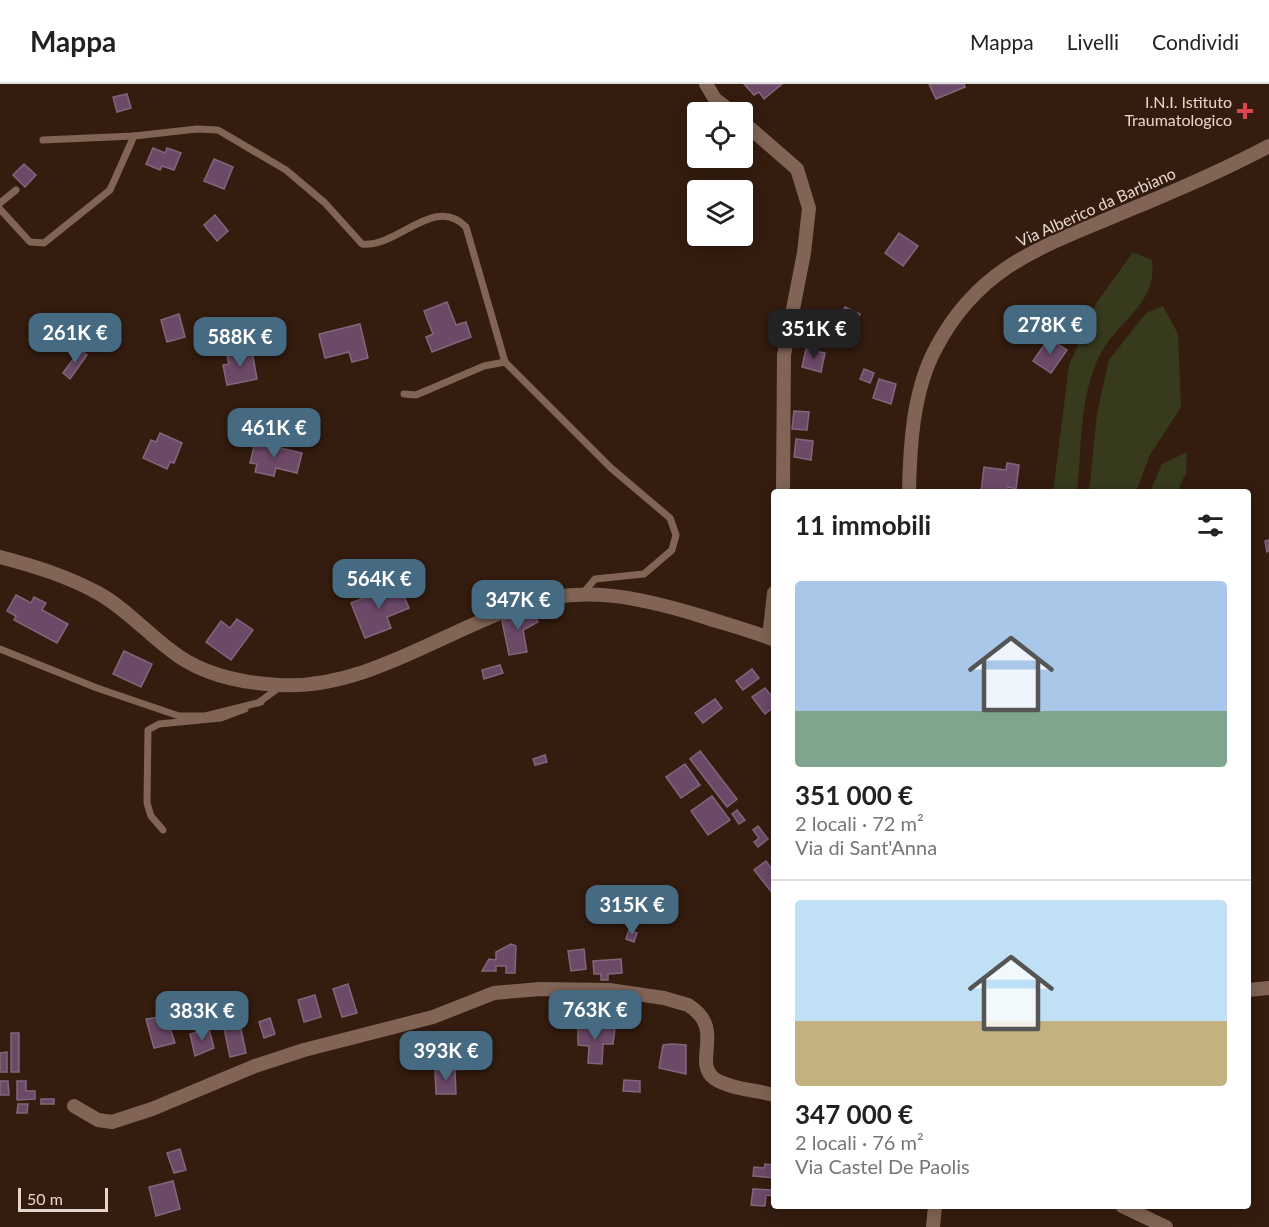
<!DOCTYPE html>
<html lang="it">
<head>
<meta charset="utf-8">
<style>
	:root { --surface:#fff; --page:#f6f6f6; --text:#222; --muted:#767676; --line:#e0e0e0; --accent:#466a81 }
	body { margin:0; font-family:Lato,sans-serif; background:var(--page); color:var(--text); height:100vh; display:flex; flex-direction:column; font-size:22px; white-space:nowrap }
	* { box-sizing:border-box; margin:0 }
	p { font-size:20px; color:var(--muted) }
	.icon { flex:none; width:33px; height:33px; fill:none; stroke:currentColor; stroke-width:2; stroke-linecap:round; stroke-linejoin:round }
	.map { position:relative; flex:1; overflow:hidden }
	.details { position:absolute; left:771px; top:405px; width:480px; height:720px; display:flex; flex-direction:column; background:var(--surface); border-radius:6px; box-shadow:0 3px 15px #0003 }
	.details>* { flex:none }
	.tools { position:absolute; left:687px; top:18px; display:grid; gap:12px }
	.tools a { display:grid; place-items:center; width:66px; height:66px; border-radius:6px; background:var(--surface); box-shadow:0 3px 15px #0003; font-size:30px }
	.scale { position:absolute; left:18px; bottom:15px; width:90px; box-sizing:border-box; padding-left:6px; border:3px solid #e7d6cd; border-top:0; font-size:16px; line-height:21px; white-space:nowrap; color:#e7d6cd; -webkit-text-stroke:4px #341c0f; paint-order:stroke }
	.price { position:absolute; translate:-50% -51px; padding:0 14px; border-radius:12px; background:var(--accent); color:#fff; font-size:20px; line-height:39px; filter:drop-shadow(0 2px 3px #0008) }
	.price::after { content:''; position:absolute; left:50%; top:36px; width:18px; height:14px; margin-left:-9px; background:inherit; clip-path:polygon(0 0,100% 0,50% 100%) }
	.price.current { background:#222; color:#fff }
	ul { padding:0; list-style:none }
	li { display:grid; align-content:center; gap:12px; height:318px; padding:0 24px }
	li+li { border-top:2px solid var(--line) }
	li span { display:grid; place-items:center; height:186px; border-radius:6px; color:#555 }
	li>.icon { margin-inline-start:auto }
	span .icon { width:108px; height:108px; fill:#fffc; stroke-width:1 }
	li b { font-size:26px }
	h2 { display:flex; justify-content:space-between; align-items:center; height:72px; padding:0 24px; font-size:26px }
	header { display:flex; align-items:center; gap:36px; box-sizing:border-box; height:84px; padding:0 30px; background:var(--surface); border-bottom:2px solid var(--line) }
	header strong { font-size:28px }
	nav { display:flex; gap:33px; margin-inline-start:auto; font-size:21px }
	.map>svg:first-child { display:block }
	.green { fill:#373a1d }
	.building { fill:#6d4968; stroke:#80677c; stroke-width:1.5 }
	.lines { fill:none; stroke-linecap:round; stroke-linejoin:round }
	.lane { stroke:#816455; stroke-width:7 }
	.street { stroke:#816455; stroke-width:14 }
	.health-dot { fill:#e0444e; stroke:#341c0f; stroke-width:2 }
	.labels { text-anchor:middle; stroke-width:4.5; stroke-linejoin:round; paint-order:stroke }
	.poi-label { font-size:16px; fill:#e7d6cd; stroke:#341c0f; text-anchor:end }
	.street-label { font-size:16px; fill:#e7d6cd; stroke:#341c0f }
</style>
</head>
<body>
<header>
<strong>Mappa</strong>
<nav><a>Mappa</a><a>Livelli</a><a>Condividi</a></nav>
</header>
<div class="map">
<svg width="1269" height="1143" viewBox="0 0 1269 1143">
	<rect width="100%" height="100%" fill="#341c0f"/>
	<g class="green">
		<path d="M1133,168L1152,176C1158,220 1119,235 1101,269C1079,310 1082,363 1077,408H1053L1069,281L1097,218Z"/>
		<path d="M1163,222L1178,250L1181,323L1150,371L1136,408H1089L1097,329L1109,276L1146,229Z"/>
		<path d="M1187,368L1186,389L1177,408H1150L1162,380Z"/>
	</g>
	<g class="building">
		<path d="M744,0H782L764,15L759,8L754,11Z"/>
		<path d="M929,0H964L965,3L936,15Z"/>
		<path d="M127,10L131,24L117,28L113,13Z"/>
		<path d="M153,64L165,69L167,64L181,69L174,86L162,82L160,86L146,80Z"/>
		<path d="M214,75L233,83L224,105L204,97Z"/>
		<path d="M24,80L36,91L25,103L13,91Z"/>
		<path d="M215,131L228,147L217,157L204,141Z"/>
		<path d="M899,149L918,162L903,182L885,169Z"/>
		<path d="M447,218L456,241L466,238L471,253L432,268L426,253L433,250L424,227Z"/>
		<path d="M845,223L860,230L853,245L838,238Z"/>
		<path d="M179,230L185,253L167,258L161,236Z"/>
		<path d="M360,240L368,274L352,278L349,268L325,274L319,250Z"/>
		<path d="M1049,254L1067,266L1051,289L1033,277Z"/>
		<path d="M806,265L825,269L821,288L802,283Z"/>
		<path d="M80,266L87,271L70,295L63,289Z"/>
		<path d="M252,267L257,295L227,301L223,281L229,280L227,272Z"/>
		<path d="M864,285L874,289L870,299L860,295Z"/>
		<path d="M879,295L896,300L891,320L873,314Z"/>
		<path d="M794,327L809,328L807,346L792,345Z"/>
		<path d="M160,349L182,359L174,379L170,378L167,385L143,374L151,356L156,358Z"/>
		<path d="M796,355L813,357L811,376L794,373Z"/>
		<path d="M255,358L302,369L297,389L276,384L274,392L255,388L257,380L250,379Z"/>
		<path d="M1007,379L1019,381L1016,405L1008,403L1007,408H981L984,383L1006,386Z"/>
		<path d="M1269,456V467L1267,468L1265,457Z"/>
		<path d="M399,500L409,524L387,533L391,544L365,554L351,519Z"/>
		<path d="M16,511L31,519L34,513L46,519L42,526L68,540L57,559L14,536L16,532L7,527Z"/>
		<path d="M532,524L538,538L523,546L527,568L509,571L502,537Z"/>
		<path d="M237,535L253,546L231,576L206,558L221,537L230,544Z"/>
		<path d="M124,567L152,580L141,603L113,590Z"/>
		<path d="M500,581L503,589L484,595L482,586Z"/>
		<path d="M752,585L759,594L743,606L736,597Z"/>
		<path d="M765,604L774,615V623L765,630L752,613Z"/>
		<path d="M715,615L722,624L703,639L695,629Z"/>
		<path d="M700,667L737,715L727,723L690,675Z"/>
		<path d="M545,671L547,678L535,681L533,675Z"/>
		<path d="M685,680L700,701L681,714L666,693Z"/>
		<path d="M712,712L730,736L708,751L691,727Z"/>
		<path d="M737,726L745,736L739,740L732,730Z"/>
		<path d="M758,742L768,755L758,763L754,758L759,754L753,746Z"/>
		<path d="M766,777L774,788V811L754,786Z"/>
		<path d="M629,846L637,849L634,858L626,855Z"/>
		<path d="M511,860L516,862L515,889H506V882H496V887H482L489,875L496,876V868Z"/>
		<path d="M584,865L586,885L571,887L568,867Z"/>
		<path d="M621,875L622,889L608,890V896H601V890H594L593,877Z"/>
		<path d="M348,900L357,929L342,933L333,905Z"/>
		<path d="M315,911L321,933L304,938L298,916Z"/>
		<path d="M166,932L175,959L154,964L146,935Z"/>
		<path d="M270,934L275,950L264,954L259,938Z"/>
		<path d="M240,940L246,969L230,973L224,944Z"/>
		<path d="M578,942L615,944L613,960H603L602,980L588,979L589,962L578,961Z"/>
		<path d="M209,945L214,964L195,972L190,950Z"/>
		<path d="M475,948L476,985L443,986L442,949Z"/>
		<rect x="11" y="949" width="8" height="39"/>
		<path d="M672,960L686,961V990L659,984L663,961Z"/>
		<path d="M7,968V988H0V969Z"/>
		<path d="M435,986H455L456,1010H436Z"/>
		<path d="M624,996L640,997V1008L623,1007Z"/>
		<path d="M0,997H8L9,1011H0Z"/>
		<path d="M17,997H26V1007H35V1015L17,1016Z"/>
		<rect x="41" y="1015" width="13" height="5"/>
		<path d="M18,1020H28L27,1029H17Z"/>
		<path d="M180,1065L186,1086L174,1089L167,1069Z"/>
		<path d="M765,1080L774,1081V1094L753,1092L754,1083L764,1084Z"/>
		<path d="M173,1097L180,1125L156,1132L149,1103Z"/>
		<path d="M753,1105L774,1106V1112L766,1111L765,1122L751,1121Z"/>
	</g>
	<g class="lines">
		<g class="lane">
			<path d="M43,56L134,52L197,45L218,46L286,86L325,119L362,160C398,164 434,110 466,143L505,278"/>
			<path d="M0,119L16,106"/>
			<path d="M0,125L30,158L44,159L110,106L134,52"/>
			<path d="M404,310L416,311L484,282L505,278L611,384L670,434L676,451L672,466L644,490L595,495L583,509"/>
			<path d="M0,565L97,604L179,632H205L261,618"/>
			<path d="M258,619L280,603"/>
			<path d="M163,746L151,732L147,719L148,646L159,640L221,634L245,625"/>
		</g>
		<g class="street">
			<path d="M706,0L715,15L732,28"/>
			<path d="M742,37L797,85L809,124L804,169L784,271L783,408"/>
			<path d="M909,408C910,360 913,305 937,262C981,180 1045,162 1124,128C1173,108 1222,87 1269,62"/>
			<path d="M0,473C34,482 67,492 98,509C125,524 145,547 169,565C199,590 241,599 279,601C364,606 442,548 519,522C581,500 639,513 701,532C725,540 750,546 774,556"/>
			<path d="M769,554L774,509"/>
			<path d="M1248,906L1269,904"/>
			<path d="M74,1022L98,1036L112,1038L152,1025L255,982L304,966L433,933L494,909L540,905L609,906L664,914L688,921C727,945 691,978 715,995C730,1005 757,1006 774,1011"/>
			<path d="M1122,1122L1166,1143"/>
			<path d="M933,1143L935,1122"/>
		</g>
	</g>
	<path class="health-dot" d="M1242 18h6v6h6v6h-6v6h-6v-6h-6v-6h6z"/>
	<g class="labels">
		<g class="poi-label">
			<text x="1232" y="24">I.N.I. Istituto<tspan x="1232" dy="18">Traumatologico</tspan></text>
		</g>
		<g class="street-label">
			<text transform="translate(1096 123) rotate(-24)" y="6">Via Alberico da Barbiano</text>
		</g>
	</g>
</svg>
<div class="tools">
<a><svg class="icon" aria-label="locate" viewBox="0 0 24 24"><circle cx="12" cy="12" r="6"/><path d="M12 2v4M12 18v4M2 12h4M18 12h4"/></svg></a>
<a><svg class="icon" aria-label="layers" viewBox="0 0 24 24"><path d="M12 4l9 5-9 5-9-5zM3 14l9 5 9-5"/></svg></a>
</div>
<div class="scale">50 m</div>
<b class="price" style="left:1050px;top:272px">278K €</b>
<b class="price current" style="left:814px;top:276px">351K €</b>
<b class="price" style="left:75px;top:280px">261K €</b>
<b class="price" style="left:240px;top:284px">588K €</b>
<b class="price" style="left:274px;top:375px">461K €</b>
<b class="price" style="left:379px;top:526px">564K €</b>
<b class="price" style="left:518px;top:547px">347K €</b>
<b class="price" style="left:632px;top:852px">315K €</b>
<b class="price" style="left:595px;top:957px">763K €</b>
<b class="price" style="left:202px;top:958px">383K €</b>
<b class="price" style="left:446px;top:998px">393K €</b>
<section class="details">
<h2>11 immobili<svg class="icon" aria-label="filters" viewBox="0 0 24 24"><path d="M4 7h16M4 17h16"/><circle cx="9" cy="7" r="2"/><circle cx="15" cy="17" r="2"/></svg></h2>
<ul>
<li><span style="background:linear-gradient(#a9c7e8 70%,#7fa58c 0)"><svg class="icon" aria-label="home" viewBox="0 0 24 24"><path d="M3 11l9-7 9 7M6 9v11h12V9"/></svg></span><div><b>351 000 €</b><p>2 locali · 72 m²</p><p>Via di Sant'Anna</p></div></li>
<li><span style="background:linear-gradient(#bfe0f5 65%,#c2b280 0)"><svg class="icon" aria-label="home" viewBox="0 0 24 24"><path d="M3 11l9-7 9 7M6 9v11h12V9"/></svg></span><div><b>347 000 €</b><p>2 locali · 76 m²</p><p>Via Castel De Paolis</p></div></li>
</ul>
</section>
</div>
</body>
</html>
